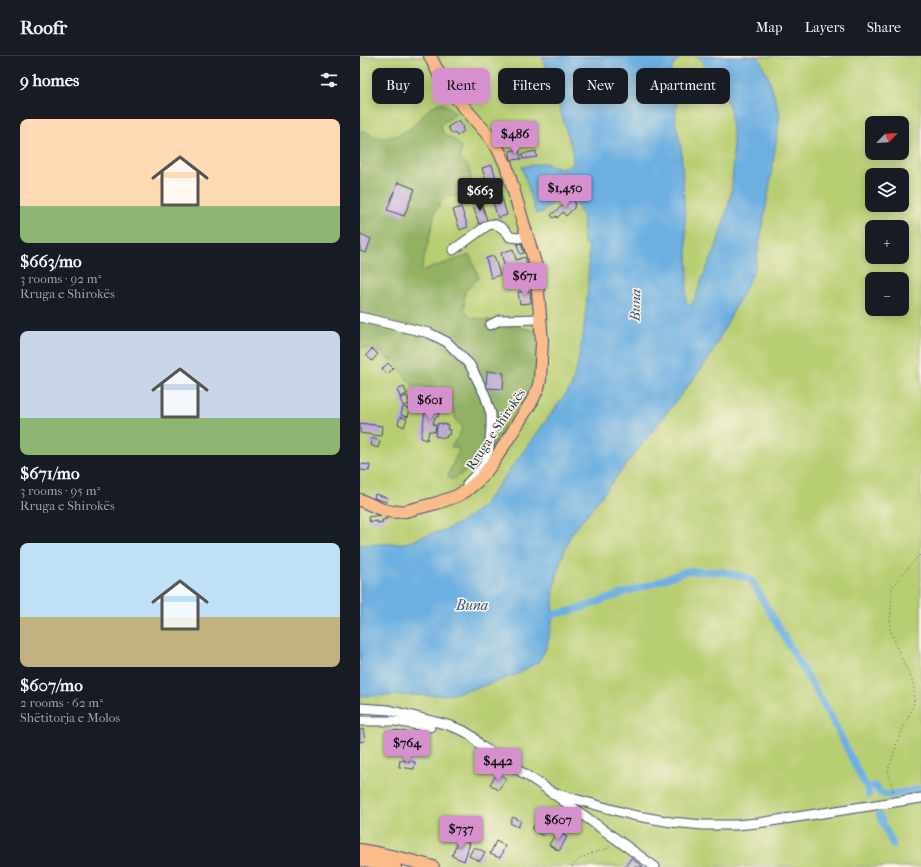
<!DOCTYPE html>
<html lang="en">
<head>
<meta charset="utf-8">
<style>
	:root { --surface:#171b24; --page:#20242c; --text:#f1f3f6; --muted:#9ea1a6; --line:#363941; --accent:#d690ce }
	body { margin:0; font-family:"IM FELL French Canon",serif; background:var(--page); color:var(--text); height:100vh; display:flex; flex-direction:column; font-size:15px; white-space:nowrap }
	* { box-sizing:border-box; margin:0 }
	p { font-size:13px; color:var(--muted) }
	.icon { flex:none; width:22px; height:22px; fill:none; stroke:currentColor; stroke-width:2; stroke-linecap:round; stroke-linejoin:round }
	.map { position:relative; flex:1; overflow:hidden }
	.sheet { display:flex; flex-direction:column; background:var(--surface); width:360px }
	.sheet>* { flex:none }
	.hud { position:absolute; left:12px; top:12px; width:380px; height:36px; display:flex; gap:8px }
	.needle { width:26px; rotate:66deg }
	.fabs { position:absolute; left:505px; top:60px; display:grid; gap:8px }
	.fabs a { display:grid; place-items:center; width:44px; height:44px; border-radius:8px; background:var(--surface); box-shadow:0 2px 10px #0003; font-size:20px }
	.price { position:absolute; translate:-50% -34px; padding:0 9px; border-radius:4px; background:var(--accent); color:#111; font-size:13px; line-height:26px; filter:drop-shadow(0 1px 2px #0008) }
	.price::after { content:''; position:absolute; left:50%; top:24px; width:12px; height:9px; margin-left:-6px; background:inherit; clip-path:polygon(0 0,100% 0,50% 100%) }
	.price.active { background:#222; color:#fff }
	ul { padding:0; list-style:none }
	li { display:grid; align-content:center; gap:8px; height:212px; padding:0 20px }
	li span { display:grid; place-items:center; height:124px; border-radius:8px; color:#555 }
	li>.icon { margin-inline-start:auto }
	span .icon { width:72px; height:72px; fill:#fffc; stroke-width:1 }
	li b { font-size:17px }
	h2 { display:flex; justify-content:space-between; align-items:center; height:48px; padding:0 20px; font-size:17px }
	.chip { padding:0 14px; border-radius:8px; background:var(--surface); box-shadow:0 2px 10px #0003; font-size:14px; line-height:36px }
	.chip.active { background:var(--accent); color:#111 }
	header { display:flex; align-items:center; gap:24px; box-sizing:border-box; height:56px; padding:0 20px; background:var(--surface); border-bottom:1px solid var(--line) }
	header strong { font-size:19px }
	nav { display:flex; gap:22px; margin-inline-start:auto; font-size:14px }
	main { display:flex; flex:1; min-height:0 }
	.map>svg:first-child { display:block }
	.green { fill:#b8ce72; stroke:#6a7e68; fill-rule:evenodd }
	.forest { fill:#92b164; stroke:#567061 }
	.water { fill:#6cafe1; stroke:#446fa0 }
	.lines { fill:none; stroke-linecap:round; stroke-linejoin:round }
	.canal { stroke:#6cafe1; stroke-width:7 }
	.building { fill:#bea7d5 }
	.minor-casing { stroke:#3c4b6f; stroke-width:11 }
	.major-casing { stroke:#3c4b6f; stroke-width:14 }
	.path { stroke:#3c4b6f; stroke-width:1; stroke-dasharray:1 3; stroke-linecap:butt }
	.minor { stroke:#fff; stroke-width:9 }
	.major { stroke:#fabc8b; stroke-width:12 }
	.labels { text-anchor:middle; stroke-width:3; stroke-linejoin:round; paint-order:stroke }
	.street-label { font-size:13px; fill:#1b2f5e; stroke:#fcf5e5 }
	.water-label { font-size:14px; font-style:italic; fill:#335585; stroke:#fcf5e5 }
</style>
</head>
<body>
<header>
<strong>Roofr</strong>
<nav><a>Map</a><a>Layers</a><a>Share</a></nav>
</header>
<main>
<section class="sheet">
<h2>9 homes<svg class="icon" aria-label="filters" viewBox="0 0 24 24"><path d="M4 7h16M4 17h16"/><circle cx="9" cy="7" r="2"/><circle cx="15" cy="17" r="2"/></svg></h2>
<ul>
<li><span style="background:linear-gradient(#ffd9b3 70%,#8fb573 0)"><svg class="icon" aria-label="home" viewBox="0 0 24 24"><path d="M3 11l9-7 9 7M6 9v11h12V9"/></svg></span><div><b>$663/mo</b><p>3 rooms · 92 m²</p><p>Rruga e Shirokës</p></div></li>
<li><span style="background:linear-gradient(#c9d6e8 70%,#8fb573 0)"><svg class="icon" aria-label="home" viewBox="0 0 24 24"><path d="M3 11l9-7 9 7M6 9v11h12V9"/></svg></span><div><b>$671/mo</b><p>3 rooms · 95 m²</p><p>Rruga e Shirokës</p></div></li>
<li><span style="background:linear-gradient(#bfe0f5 60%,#c2b280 0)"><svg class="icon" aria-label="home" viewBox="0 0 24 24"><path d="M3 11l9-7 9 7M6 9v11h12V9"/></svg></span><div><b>$607/mo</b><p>2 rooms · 62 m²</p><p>Shëtitorja e Molos</p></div></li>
</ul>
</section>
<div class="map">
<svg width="561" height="811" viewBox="0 0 561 811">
	<rect width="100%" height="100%" fill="#fcf5e5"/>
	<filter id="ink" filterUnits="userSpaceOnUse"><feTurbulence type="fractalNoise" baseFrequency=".025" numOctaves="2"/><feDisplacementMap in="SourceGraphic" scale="8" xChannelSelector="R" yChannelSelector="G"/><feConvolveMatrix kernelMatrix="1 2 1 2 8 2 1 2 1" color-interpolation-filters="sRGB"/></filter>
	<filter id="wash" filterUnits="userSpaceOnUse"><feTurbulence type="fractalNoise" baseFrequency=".012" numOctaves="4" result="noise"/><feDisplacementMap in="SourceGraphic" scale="16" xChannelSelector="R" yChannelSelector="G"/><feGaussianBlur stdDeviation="0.9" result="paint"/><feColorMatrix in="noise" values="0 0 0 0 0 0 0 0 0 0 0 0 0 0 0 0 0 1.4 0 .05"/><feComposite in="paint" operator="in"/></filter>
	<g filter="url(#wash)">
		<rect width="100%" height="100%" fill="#f8e9d2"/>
		<path class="green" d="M0,0H561V811H0ZM512,67H542V97H512ZM512,119H542V149H512ZM512,171H542V201H512ZM512,223H542V253H512Z"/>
		<path class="forest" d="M80,47C86,48 91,52 95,57C92,63 85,64 81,69C82,72 82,76 84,78C89,83 100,84 101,93C101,96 100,99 100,102C102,105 105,107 107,109C111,115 114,134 107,139C103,142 99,140 95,140C85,139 80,146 76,154L61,215L110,199L119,222L105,235L104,253L106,256L112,262L128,264L177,275L176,328L159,356L144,376L136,389L100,419L92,424L88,421L89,416L99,394L96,391H91L100,377L102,372L100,368L96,365L94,356L71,334L63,330H53L44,319L36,306L33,304L28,303L21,297L0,291V75C7,74 11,79 17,81C25,84 37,80 44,76C59,70 64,51 80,47Z"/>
		<path class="water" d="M182,0H324L315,6L311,14L313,28L316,37L317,45L315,64L321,92L328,214L326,240V247L329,250L332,248L335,242L347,211L355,195L371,140L373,114V84L370,52L364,40L359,31L348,22L345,16L344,9L340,3L335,0H398L409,23L420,59L409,133L395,213L348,304L210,480L200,507L194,533L192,568L187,590L179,605L158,618L117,632L87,639L0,640V489L42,487L51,486L64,480L85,474L96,469L111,459L123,450L211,331C226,286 228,237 229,190L224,187L223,161L208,131L204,129C200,132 199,136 197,140C192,148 186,156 176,158L162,111L184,107L202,113L213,108L212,93L198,48Z"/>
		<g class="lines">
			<g class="canal">
				<path d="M192,559L218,553L263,537L295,527L326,515L364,516L387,522L391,524L394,529L471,661L502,723L506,730H514L522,738L528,739L561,733"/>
				<path d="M506,730L509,739"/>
				<path d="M519,759L533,789"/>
			</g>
		</g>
		<g id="blocks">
			<g class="building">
				<path d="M99,64L103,71L102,72L104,75L97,80L95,77L92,78L88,71Z"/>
				<path d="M159,93L161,103L151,104L150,95Z"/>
				<path d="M176,95L177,101L163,103L162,98Z"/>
				<path d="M132,109L147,159L138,162L122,112Z"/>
				<path d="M38,126L55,133L44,160L27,154Z"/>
				<path d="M212,142L215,146L214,152L206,160L203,156L197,162L196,160L193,162L191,159Z"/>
				<path d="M121,144L127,165L119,168L112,147Z"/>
				<path d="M101,151L108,171L100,174L93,154Z"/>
				<path d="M1,178L11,183L6,197L0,195V181Z"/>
				<path d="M161,187L164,197L160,198L157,188Z"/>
				<path d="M153,193L156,204L165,201L169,215L160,218V216L146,221L143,212H145L141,197Z"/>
				<path d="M134,200L140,219L131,222L126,202Z"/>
				<path d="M170,235L171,247L160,248L158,236Z"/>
				<path d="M12,293L18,298L12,305L6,299Z"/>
				<path d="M28,307L33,312L28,318L22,313Z"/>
				<path d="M127,315L144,317L143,333L126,332Z"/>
				<path d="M44,331L47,338L40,341L37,334Z"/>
				<path d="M47,340L50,348L43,350L40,342Z"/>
				<path d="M66,349L80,352L78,361H75L73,368L76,369L75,376L69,375L67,384L61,382Z"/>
				<path d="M43,351L50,353L48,361L41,359Z"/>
				<path d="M40,361L47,363L44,371L38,368Z"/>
				<path d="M0,367L22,370L21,380L0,377Z"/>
				<path d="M78,367L88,369L87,373L90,374L89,379H87L86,382L75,380Z"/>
				<path d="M12,382L20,385L18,392L10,389Z"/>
				<path d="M1,408L10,409L9,415L0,414Z"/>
				<path d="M15,438L28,442L27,446L14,442Z"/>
				<path d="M26,458L27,463L22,464L23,466L17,467V465L10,466L8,461Z"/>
				<path d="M3,673L5,685L0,686V674Z"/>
				<path d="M33,674L48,676L46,692L30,689Z"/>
				<path d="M40,704L55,706L54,713L39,711Z"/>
				<path d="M138,717L146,723L138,734L130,728Z"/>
				<path d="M153,761L161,765L158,771L150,767Z"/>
				<path d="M179,762L190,768L183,780L172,773Z"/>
				<path d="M197,775L207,781L199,795L189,789Z"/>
				<path d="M98,783L110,787L104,805L92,800Z"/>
				<path d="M136,785L145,790L140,802L130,798Z"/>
				<path d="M114,791L125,796L120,805L109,800Z"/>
				<path d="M271,802L283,811H265Z"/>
			</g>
		</g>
	</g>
	<g filter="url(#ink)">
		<use href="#blocks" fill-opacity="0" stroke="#3c4b6f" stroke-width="1"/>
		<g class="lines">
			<defs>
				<g id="minor">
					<path d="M93,194L128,169C137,166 146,174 150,181L159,182L167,179"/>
					<path d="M0,261L69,277L87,286L110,309L125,339L131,358V371L130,385L127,403L124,409L120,414L107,428"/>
					<path d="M130,269L140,264L180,263"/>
					<path d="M0,652L29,654L88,669L104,675L112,680L121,690L180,728L295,811"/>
					<path d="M0,665H35L70,671"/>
					<path d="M190,736L272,759L311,766L343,769H375L398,767L561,742"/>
				</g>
				<g id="major">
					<path d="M0,444L23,454L33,456L46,455L77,447L97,440L107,434L121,422L134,405L172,345L178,332L180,324L182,285L176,210L146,109L138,93L129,80L91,36L82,24L70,0"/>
					<path d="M0,794C25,798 49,804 73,811"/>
					<path d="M0,804L35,811"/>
				</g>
			</defs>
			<use href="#minor" class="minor-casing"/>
			<use href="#major" class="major-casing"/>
			<g class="path">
				<path d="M534,739L528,714L533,700L538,683L549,660L554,647V632L552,624L539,597L530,573V564L531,554L532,531L552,507L561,498"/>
				<path d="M212,811C221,798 235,797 249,792L250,790"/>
			</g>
			<use href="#minor" class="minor"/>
			<use href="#major" class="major"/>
		</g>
	</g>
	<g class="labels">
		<g class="street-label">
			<text transform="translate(135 373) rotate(-56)" y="5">Rruga e Shirokës</text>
		</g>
		<g class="water-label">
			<text transform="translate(275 249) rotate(-88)" y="5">Buna</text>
			<text x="112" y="554">Buna</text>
		</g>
	</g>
</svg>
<div class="fabs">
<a><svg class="needle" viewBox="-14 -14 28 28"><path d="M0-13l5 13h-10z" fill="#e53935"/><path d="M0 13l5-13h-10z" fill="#9ea1a6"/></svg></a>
<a><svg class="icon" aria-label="layers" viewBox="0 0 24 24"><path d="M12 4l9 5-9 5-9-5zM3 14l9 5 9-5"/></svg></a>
<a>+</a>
<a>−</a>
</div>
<b class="price" style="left:155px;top:99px">$486</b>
<b class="price" style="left:205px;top:153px">$1,450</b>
<b class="price active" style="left:120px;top:156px">$663</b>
<b class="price" style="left:165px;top:241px">$671</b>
<b class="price" style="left:70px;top:365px">$601</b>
<b class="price" style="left:47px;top:708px">$764</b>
<b class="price" style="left:138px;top:726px">$442</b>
<b class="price" style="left:198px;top:785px">$607</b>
<b class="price" style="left:101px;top:794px">$737</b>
<div class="hud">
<a class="chip">Buy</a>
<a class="chip active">Rent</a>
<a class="chip">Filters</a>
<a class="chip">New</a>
<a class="chip">Apartment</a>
</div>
</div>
</main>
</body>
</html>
